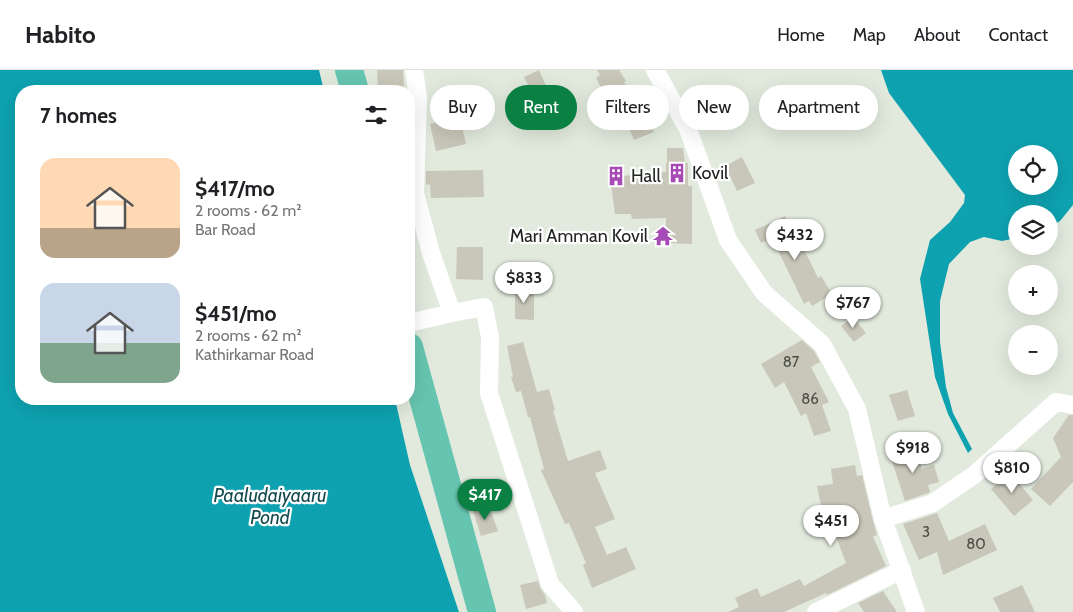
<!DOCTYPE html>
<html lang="en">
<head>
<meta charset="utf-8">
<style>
	:root { --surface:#fff; --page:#f6f6f6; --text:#202124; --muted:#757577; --line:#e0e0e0; --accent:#0b8043 }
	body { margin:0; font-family:Cabin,sans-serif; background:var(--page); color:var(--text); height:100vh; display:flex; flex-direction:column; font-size:19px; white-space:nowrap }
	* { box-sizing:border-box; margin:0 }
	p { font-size:16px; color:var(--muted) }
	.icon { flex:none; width:28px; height:28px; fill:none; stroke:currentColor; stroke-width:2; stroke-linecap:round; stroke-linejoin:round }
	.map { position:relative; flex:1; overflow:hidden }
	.sheet { position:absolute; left:15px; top:15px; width:400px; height:320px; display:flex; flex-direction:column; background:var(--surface); border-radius:20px; box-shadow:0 5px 20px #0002 }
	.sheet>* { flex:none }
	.top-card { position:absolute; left:430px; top:15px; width:475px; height:45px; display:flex; gap:10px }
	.controls { position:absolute; left:1008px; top:75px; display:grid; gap:10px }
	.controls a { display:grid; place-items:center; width:50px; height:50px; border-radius:50%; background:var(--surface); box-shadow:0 5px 20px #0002; font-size:25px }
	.price { position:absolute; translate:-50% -42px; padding:0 11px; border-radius:18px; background:#fff; color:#222; font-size:16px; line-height:32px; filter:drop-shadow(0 1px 2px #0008) }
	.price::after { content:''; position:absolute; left:50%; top:30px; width:15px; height:11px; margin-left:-8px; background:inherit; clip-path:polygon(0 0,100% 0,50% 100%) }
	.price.current { background:var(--accent); color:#fff }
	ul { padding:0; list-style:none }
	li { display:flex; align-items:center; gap:15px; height:125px; padding:0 25px }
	li span { display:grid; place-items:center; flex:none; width:140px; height:100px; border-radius:15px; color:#555 }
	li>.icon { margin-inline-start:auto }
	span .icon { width:60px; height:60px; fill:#fffc; stroke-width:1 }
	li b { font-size:21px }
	h2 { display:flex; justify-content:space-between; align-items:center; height:60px; padding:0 25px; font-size:21px }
	.chip { padding:0 18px; border-radius:22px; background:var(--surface); box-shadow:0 5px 20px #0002; font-size:18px; line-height:45px }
	.chip.current { background:var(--accent); color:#fff }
	header { display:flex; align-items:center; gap:30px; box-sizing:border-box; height:70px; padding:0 25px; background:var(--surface); border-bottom:1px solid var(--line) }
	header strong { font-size:24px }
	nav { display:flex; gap:28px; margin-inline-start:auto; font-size:18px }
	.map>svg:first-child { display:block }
	.water { fill:#0ea2b0; fill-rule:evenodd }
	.building { fill:#c9c7b9 }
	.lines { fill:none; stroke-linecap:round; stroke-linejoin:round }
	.street { stroke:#fff; stroke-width:18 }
	.primary { stroke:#66c5b0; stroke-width:28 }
	.labels { text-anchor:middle; stroke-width:4.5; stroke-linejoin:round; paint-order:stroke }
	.number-label { font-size:15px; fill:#4b4e46 }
	.poi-label { font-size:18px; fill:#212520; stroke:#fff; text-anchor:start }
	.water-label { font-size:19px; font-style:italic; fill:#144b50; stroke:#fff }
</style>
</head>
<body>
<header>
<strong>Habito</strong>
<nav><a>Home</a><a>Map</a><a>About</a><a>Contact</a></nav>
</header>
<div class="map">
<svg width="1073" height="542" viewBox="0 0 1073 542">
	<rect width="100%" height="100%" fill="#e1eadd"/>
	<g class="water">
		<path d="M0,0H319L324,21H21V329H395L410,395L459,542H0Z"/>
		<path d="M881,0H1073V135L1060,151L1049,157V144H1016V168L1002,171L984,167L970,172L949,194L940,231V272L946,317L953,343L972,379L968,383L948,344L935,307L920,209L930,170L950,152L964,133L965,125L889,23ZM1016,84H1049V116H1016Z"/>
	</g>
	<g class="building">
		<path d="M377,0H403L404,17L378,18Z"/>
		<path d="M539,0L548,20L534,27L524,7Z"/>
		<path d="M597,0H619L626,11L624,12L641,43L645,41L654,62L634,70L620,38L613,42L604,25H605L596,8L600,5Z"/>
		<path d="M712,18L719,36L699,44L691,26Z"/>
		<path d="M460,47L466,74L436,81L430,54Z"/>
		<path d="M667,78H683L685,93H688V116H692V174L666,173V148L632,149L631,144H615L610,107L666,102V93H667Z"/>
		<path d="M742,87L755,113L737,121L725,96Z"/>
		<path d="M483,100L484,127L431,128L430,114L426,115V101Z"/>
		<path d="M785,146L798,174L801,173L818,208L821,206L832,224L812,236L809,231L804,234L772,168L761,173L755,160Z"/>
		<path d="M457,177H483V210L456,209Z"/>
		<path d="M515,218L534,219V250L515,249Z"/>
		<path d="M853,247L866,263L854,272L841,256Z"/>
		<path d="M802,270L814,281L820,292L811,297L829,332L822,335L831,361L814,366L806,343L801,346L784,312L775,318L761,294Z"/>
		<path d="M523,272L537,322L549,319L555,340L553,341L568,391L600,380L607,399L595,403L615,449L595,457L607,485L626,477L636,499L592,518L583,495L586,493L569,453L565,454L541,400L544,399L530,347H528L521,321L516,322L511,307H513L507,276Z"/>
		<path d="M907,320L915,346L898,351L889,325Z"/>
		<path d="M1069,345H1073V412L1050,436L1031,419L1061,387L1053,368Z"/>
		<path d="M915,377L922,399L934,395L939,412L928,415L930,422L928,423L905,431L890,385Z"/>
		<path d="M855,395L857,406L862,405L873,451L877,465L873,467L886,496L827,525L826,523L784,542H728L739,537L735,528L757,518L761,527L800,509L804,516L846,493L828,446H823L817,416L833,414L831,399Z"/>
		<path d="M1010,403L1033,430L1014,446L991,419Z"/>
		<path d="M489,436L498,461L481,466L473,441Z"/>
		<path d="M937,443L949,471L985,454L997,480L943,505L937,482L919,490L903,454Z"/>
		<path d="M538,511L540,518L545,525L547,533L526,539L520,515Z"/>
		<path d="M1022,515L1035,542H1000L993,528Z"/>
		<path d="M883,521L897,542H864L858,533Z"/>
	</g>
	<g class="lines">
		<g class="street">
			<path d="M414,0L418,27L415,123L431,183L452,243"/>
			<path d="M655,0L688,59L728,170L764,223L822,274L857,339L883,449L916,542"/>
			<path d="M409,253L452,243L484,237L490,267L489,323L550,514L574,542"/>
			<path d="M883,449L933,433L974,405L1056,332L1073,335"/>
			<path d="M816,542L902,500"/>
		</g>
		<g class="primary">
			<path d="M349,0L355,21"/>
			<path d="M409,277L482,542"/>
		</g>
	</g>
	<defs>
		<symbol id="building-bare" viewBox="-9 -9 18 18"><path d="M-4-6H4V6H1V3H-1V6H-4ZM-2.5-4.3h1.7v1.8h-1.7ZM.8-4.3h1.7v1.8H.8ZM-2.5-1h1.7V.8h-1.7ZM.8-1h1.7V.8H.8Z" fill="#a64bb6" stroke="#fff" stroke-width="2.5" paint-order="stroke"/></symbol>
		<symbol id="temple-bare" viewBox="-9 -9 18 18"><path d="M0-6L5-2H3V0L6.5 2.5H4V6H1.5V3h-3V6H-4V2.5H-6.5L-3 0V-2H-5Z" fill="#a64bb6" stroke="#fff" stroke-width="2.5" paint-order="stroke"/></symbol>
	</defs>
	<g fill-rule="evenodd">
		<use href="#building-bare" x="663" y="89" width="28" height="28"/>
		<use href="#building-bare" x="602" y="92" width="28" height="28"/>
		<use href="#temple-bare" x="649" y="152" width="28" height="28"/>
	</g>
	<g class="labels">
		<g class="number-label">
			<text x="791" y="297">87</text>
			<text x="810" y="334">86</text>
			<text x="926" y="467">3</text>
			<text x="976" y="479">80</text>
		</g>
		<g class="poi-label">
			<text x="692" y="109">Kovil</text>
			<text x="631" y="112">Hall</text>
			<text x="648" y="172" text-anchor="end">Mari Amman Kovil</text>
		</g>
		<g class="water-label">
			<text x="270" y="432">Paaludaiyaaru<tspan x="270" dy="22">Pond</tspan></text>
		</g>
	</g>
</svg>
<div class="controls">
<a><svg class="icon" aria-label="locate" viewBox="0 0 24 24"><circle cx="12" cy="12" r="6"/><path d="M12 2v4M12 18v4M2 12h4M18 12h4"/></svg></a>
<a><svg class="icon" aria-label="layers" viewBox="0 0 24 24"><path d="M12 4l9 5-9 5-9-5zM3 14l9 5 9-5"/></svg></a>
<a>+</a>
<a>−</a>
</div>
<b class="price" style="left:795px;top:191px">$432</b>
<b class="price" style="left:524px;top:234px">$833</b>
<b class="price" style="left:853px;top:259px">$767</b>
<b class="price" style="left:913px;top:404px">$918</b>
<b class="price" style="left:1012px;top:424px">$810</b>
<b class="price current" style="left:485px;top:451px">$417</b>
<b class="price" style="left:831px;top:477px">$451</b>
<div class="top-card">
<a class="chip">Buy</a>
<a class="chip current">Rent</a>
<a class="chip">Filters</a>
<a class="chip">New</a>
<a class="chip">Apartment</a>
</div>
<section class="sheet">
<h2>7 homes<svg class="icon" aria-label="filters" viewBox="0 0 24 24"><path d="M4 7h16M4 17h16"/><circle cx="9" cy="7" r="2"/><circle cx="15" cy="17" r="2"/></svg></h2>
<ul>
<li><span style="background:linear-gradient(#ffd9b3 70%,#b9a48a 0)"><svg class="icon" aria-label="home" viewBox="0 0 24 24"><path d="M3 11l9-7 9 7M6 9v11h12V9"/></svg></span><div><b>$417/mo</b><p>2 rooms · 62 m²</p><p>Bar Road</p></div></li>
<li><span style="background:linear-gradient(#c9d6e8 60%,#7fa58c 0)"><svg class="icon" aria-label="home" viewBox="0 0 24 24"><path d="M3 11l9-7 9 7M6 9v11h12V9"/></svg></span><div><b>$451/mo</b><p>2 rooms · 62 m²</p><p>Kathirkamar Road</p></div></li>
</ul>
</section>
</div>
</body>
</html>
